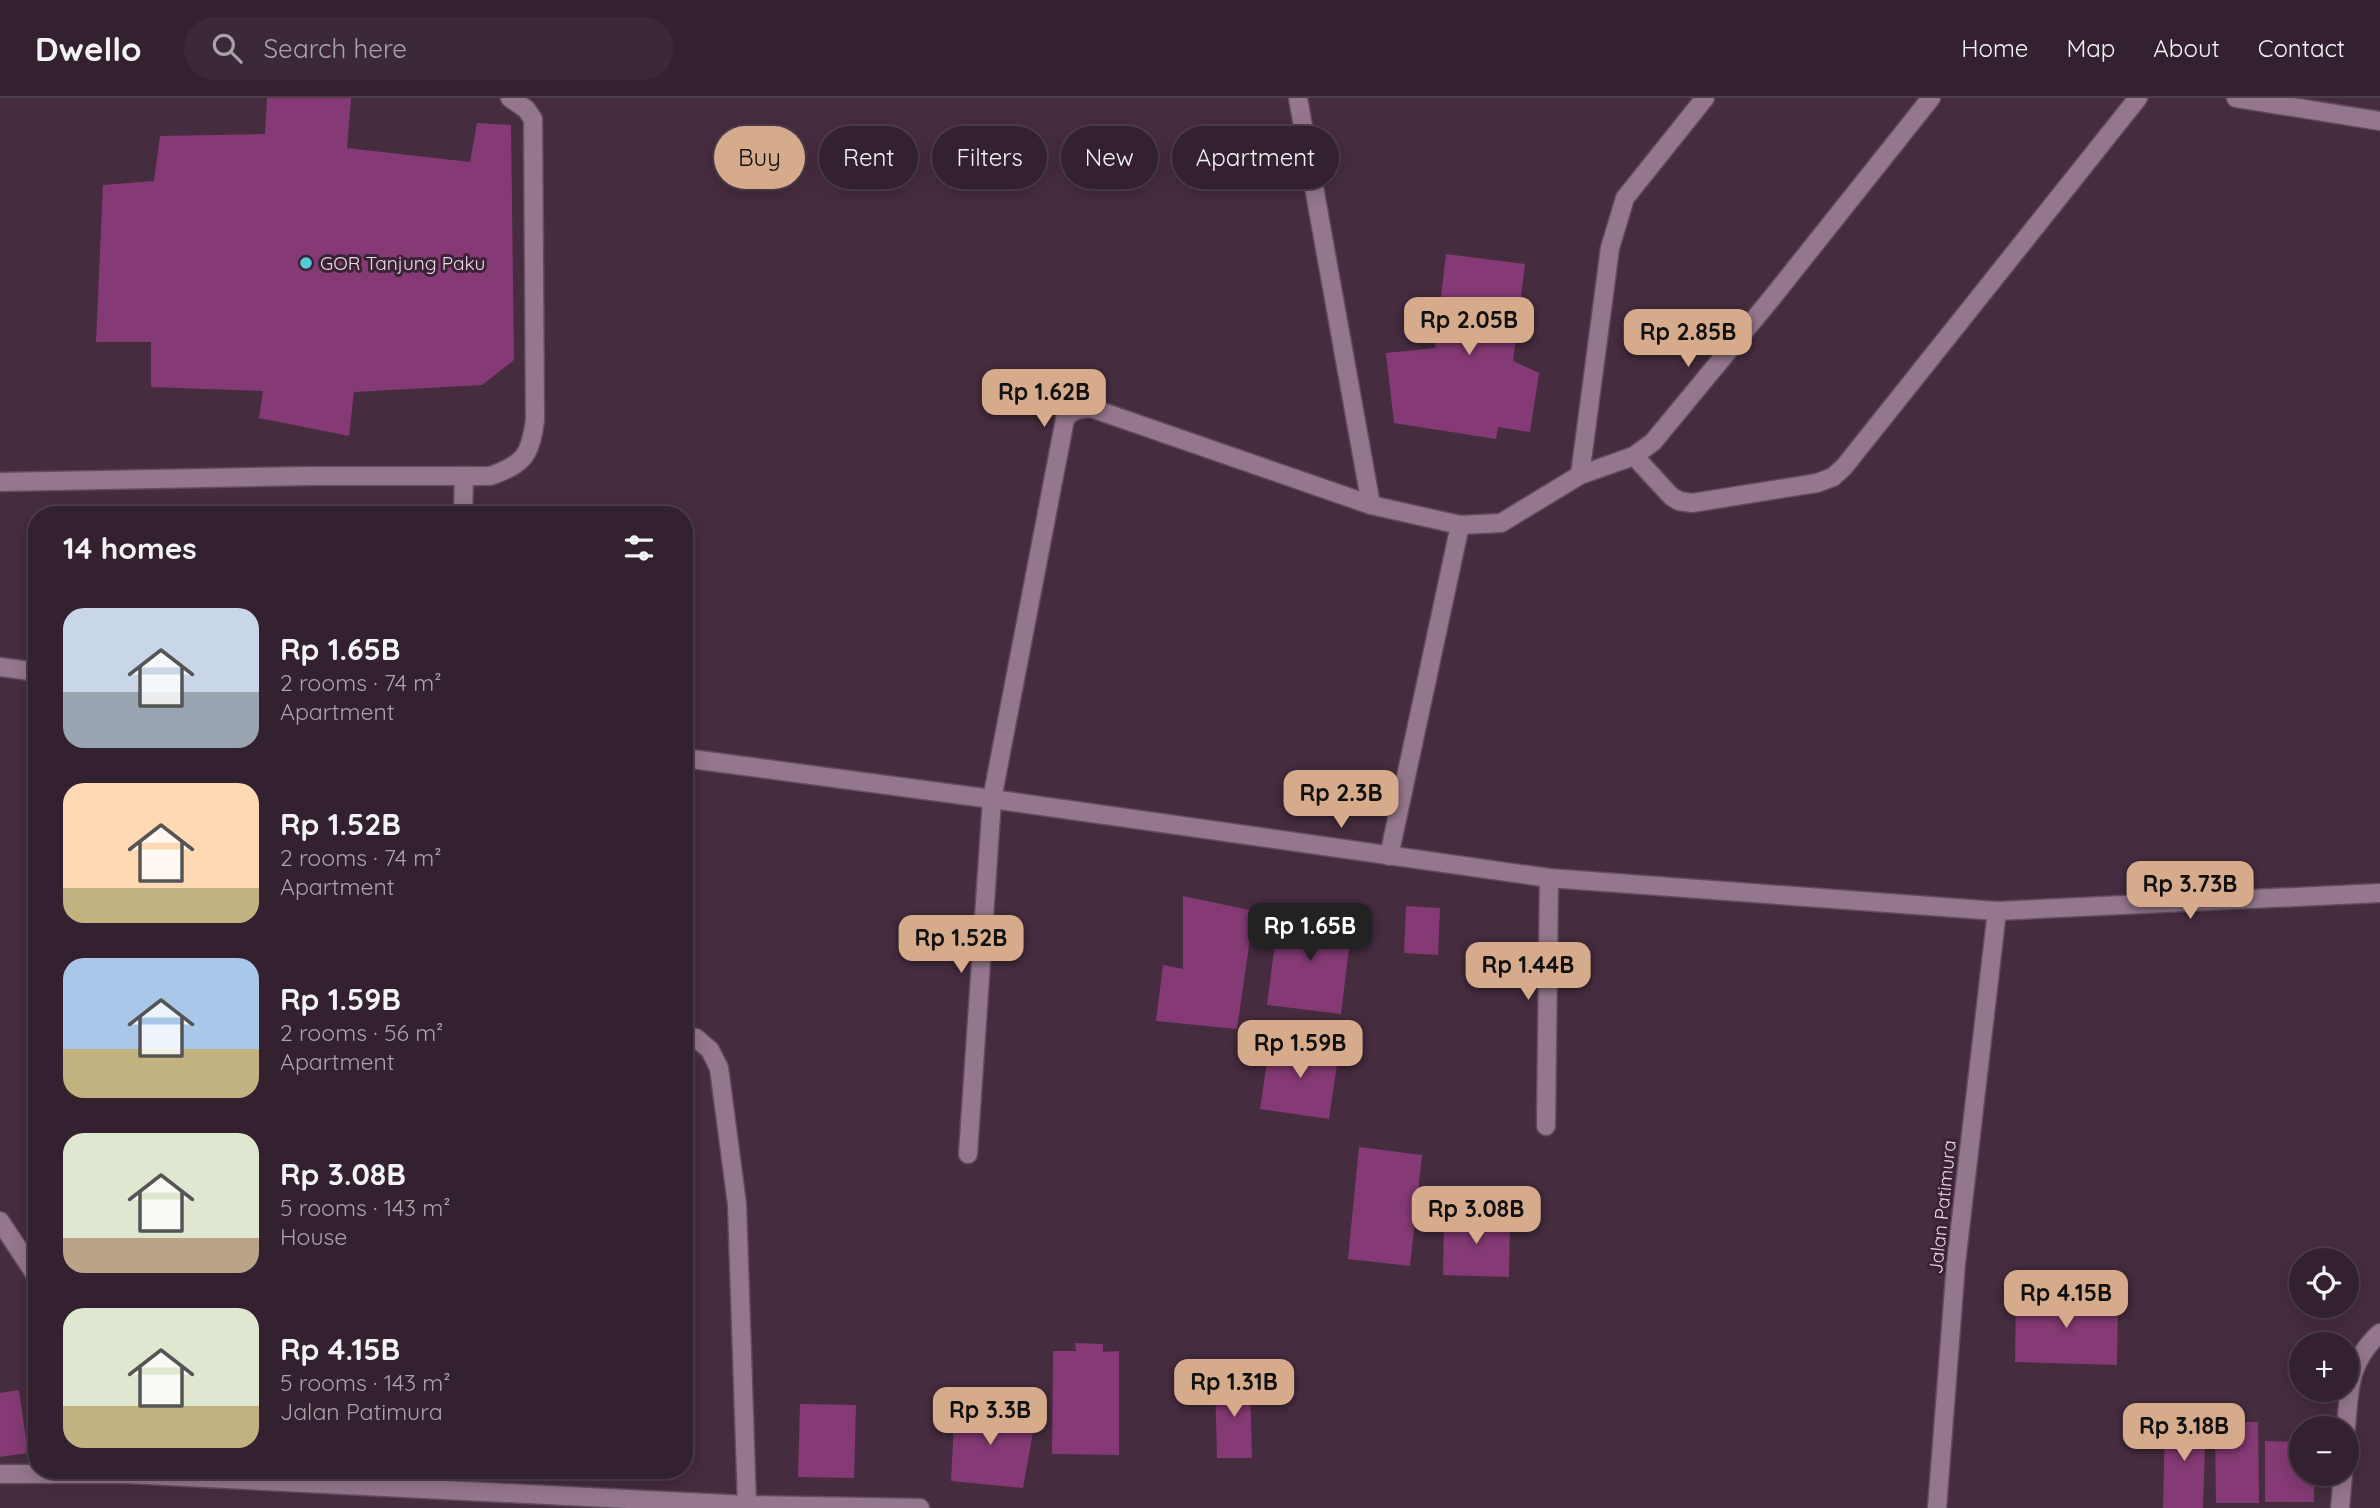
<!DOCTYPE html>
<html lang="en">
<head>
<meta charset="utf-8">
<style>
	:root { --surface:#34212f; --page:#3c2937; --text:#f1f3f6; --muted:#a9a3aa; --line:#4e3e4b; --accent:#d6ab8b }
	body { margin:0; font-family:Quicksand,sans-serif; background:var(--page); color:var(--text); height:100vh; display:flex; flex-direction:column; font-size:26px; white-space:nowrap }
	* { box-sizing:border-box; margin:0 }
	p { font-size:23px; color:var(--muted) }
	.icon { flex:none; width:38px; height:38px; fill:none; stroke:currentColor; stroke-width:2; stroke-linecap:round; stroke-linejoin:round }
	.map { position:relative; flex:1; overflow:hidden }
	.drawer { position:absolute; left:28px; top:408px; width:665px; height:973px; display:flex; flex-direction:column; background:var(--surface); border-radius:28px; box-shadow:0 4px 18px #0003,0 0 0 2px var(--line) }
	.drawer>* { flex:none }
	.top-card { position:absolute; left:714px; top:28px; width:665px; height:63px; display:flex; gap:14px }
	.fabs { position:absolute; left:2289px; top:1150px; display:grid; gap:14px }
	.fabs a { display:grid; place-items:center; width:70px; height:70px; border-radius:50%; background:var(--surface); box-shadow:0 4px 18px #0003,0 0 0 2px var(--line); font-size:35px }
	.price { position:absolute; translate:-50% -60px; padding:0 16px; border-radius:14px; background:var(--accent); color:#111; font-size:23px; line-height:46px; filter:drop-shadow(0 2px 4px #0008) }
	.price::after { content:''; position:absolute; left:50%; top:42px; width:21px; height:16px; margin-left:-10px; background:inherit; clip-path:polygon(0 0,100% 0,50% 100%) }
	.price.selected { background:#222; color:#fff }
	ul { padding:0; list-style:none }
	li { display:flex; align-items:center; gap:21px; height:175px; padding:0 35px }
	li span { display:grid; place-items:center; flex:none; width:196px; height:140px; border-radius:21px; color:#555 }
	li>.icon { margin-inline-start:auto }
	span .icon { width:84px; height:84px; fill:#fffc; stroke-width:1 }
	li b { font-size:30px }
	h2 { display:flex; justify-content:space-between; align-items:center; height:84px; padding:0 35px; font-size:30px }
	.pill { padding:0 24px; border-radius:32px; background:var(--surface); box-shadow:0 4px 18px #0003,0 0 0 2px var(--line); font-size:24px; line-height:63px }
	.pill.selected { background:var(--accent); color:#111 }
	header { display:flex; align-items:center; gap:42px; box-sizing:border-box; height:98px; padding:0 35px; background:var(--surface); border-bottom:2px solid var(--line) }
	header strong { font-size:33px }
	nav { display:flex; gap:38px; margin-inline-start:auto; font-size:24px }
	.search { width:490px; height:63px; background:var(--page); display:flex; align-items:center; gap:18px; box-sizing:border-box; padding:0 24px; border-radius:38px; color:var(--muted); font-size:26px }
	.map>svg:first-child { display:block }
	.building { fill:#853a75 }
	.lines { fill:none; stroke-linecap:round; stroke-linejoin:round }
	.lane-casing { stroke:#614b5c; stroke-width:21 }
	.street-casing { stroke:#614b5c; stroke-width:21 }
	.secondary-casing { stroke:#614b5c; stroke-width:21 }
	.lane { stroke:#95778d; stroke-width:18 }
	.street { stroke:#95778d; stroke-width:18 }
	.secondary { stroke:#95778d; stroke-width:18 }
	.poi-dot { fill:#52ccd6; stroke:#3b2235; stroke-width:2.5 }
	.labels { text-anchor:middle; stroke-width:6; stroke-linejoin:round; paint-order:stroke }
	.poi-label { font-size:19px; fill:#ebdae6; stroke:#3b2235; text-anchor:start }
	.street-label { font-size:19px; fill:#ebdae6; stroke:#3b2235 }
</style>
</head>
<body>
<header>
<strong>Dwello</strong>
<div class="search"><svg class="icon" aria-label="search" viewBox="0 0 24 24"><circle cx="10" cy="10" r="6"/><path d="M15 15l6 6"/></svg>Search here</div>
<nav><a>Home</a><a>Map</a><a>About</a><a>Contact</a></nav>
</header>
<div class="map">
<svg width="2380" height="1410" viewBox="0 0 2380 1410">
	<rect width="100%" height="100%" fill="#462c3f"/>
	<g class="building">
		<path d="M267,0H351L347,50L470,64L477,25L511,27L514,262L482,287L354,294L349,338L259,320L263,293L151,289V244H96L103,87L154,83L160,38L265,36Z"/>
		<path d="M1446,156L1525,166L1513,263L1539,275L1530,334L1498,329L1496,341L1394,325L1386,255L1435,250Z"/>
		<path d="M329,412L359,414V416H329Z"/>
		<path d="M1183,798L1254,813L1237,931L1156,923L1163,867L1183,871Z"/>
		<path d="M1406,808L1440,810L1438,857L1404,855Z"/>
		<path d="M1311,812L1335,814L1334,823L1352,825L1341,916L1267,907L1279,815L1310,820Z"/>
		<path d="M1270,943L1339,953L1329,1021L1260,1011Z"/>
		<path d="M1359,1049L1422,1057L1410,1168L1348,1161Z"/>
		<path d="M1444,1116L1510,1118L1509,1179L1443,1177Z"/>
		<path d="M2016,1196L2118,1199L2117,1267L2015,1264Z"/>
		<path d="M1075,1245L1103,1246V1254L1119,1253V1357L1052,1356L1053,1253H1076Z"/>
		<path d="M1215,1282H1250L1252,1360H1217Z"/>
		<path d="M19,1292L28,1355L0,1359V1295Z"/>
		<path d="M955,1305L1035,1323L1023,1390L951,1383Z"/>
		<path d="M800,1306L856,1307L854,1380L798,1379Z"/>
		<path d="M2165,1320L2206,1321L2203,1410H2163Z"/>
		<path d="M2215,1324H2258L2259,1405H2216Z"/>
		<path d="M2265,1343L2301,1344V1376H2314V1404H2265Z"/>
	</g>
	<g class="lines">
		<defs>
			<g id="lane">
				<path d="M0,384L310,378H490C524,366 530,358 535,322L533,21L526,11L510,0"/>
				<path d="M463,416L464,378"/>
			</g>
			<g id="street">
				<path d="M1298,0L1371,407"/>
				<path d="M2236,0L2380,23"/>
				<path d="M1634,358L1671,398L1679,403L1692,405L1817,385L1833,379L1844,369L2138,0"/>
				<path d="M1580,377L1610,150L1625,100L1705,0"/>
				<path d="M1389,758L1460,427"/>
				<path d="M1997,813L2380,795"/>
				<path d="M684,938L696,940L710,952L719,970L737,1106L747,1407"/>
				<path d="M1546,1028L1549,780"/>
				<path d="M968,1056L992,701L1065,321C1073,311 1080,311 1091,310L1371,407L1460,427L1501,425L1580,377L1634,358L1653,344L1771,201L1931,0"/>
				<path d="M0,1123L37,1179"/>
				<path d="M2346,1330C2349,1291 2349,1263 2380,1235"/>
				<path d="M0,1376H126L747,1407L920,1410"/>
				<path d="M2340,1410L2343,1376"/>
			</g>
			<g id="secondary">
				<path d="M0,569L37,574"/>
				<path d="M684,660L992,701L1549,780L1997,813L1956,1165L1937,1410"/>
			</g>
		</defs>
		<use href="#lane" class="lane-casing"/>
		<use href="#street" class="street-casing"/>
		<use href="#secondary" class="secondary-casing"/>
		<use href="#lane" class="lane"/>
		<use href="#street" class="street"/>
		<use href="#secondary" class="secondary"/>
	</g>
	<circle class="poi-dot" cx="306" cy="165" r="7"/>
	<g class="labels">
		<g class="poi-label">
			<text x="320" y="172">GOR Tanjung Paku</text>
		</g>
		<g class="street-label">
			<text transform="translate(1942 1109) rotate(-84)" y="7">Jalan Patimura</text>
		</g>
	</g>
</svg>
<div class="fabs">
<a><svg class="icon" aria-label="locate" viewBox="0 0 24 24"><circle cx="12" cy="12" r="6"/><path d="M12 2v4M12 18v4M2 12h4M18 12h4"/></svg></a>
<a>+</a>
<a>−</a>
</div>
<b class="price" style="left:1469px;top:259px">Rp 2.05B</b>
<b class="price" style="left:1688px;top:271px">Rp 2.85B</b>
<b class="price" style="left:1044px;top:331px">Rp 1.62B</b>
<b class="price" style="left:1341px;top:732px">Rp 2.3B</b>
<b class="price" style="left:2190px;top:823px">Rp 3.73B</b>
<b class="price selected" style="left:1310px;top:865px">Rp 1.65B</b>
<b class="price" style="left:961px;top:877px">Rp 1.52B</b>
<b class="price" style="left:1528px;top:904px">Rp 1.44B</b>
<b class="price" style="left:1300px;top:982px">Rp 1.59B</b>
<b class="price" style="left:1476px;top:1148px">Rp 3.08B</b>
<b class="price" style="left:2066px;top:1232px">Rp 4.15B</b>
<b class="price" style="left:1234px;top:1321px">Rp 1.31B</b>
<b class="price" style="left:990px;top:1349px">Rp 3.3B</b>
<b class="price" style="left:2184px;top:1365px">Rp 3.18B</b>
<div class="top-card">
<a class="pill selected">Buy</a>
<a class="pill">Rent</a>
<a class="pill">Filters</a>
<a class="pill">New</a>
<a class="pill">Apartment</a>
</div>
<section class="drawer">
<h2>14 homes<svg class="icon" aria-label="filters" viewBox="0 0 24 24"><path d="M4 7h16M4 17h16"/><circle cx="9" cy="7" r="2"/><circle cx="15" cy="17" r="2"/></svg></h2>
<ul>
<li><span style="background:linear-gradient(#c9d6e8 60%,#9aa5b1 0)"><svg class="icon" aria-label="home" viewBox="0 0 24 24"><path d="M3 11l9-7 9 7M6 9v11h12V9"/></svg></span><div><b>Rp 1.65B</b><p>2 rooms · 74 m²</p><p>Apartment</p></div></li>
<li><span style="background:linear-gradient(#ffd9b3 75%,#c2b280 0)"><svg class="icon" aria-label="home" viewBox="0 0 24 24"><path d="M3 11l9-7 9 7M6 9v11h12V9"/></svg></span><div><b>Rp 1.52B</b><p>2 rooms · 74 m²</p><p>Apartment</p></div></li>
<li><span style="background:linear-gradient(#a9c7e8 65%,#c2b280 0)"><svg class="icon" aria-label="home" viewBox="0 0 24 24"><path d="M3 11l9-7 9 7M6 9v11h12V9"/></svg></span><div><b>Rp 1.59B</b><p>2 rooms · 56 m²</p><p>Apartment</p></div></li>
<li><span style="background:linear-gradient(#dfe7d0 75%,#b9a48a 0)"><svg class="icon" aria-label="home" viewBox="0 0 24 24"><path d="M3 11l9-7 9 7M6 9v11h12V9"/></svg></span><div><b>Rp 3.08B</b><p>5 rooms · 143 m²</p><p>House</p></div></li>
<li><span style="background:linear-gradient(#dfe7d0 70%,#c2b280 0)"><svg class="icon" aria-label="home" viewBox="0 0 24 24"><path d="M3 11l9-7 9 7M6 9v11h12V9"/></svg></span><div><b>Rp 4.15B</b><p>5 rooms · 143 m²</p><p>Jalan Patimura</p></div></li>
</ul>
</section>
</div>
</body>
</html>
